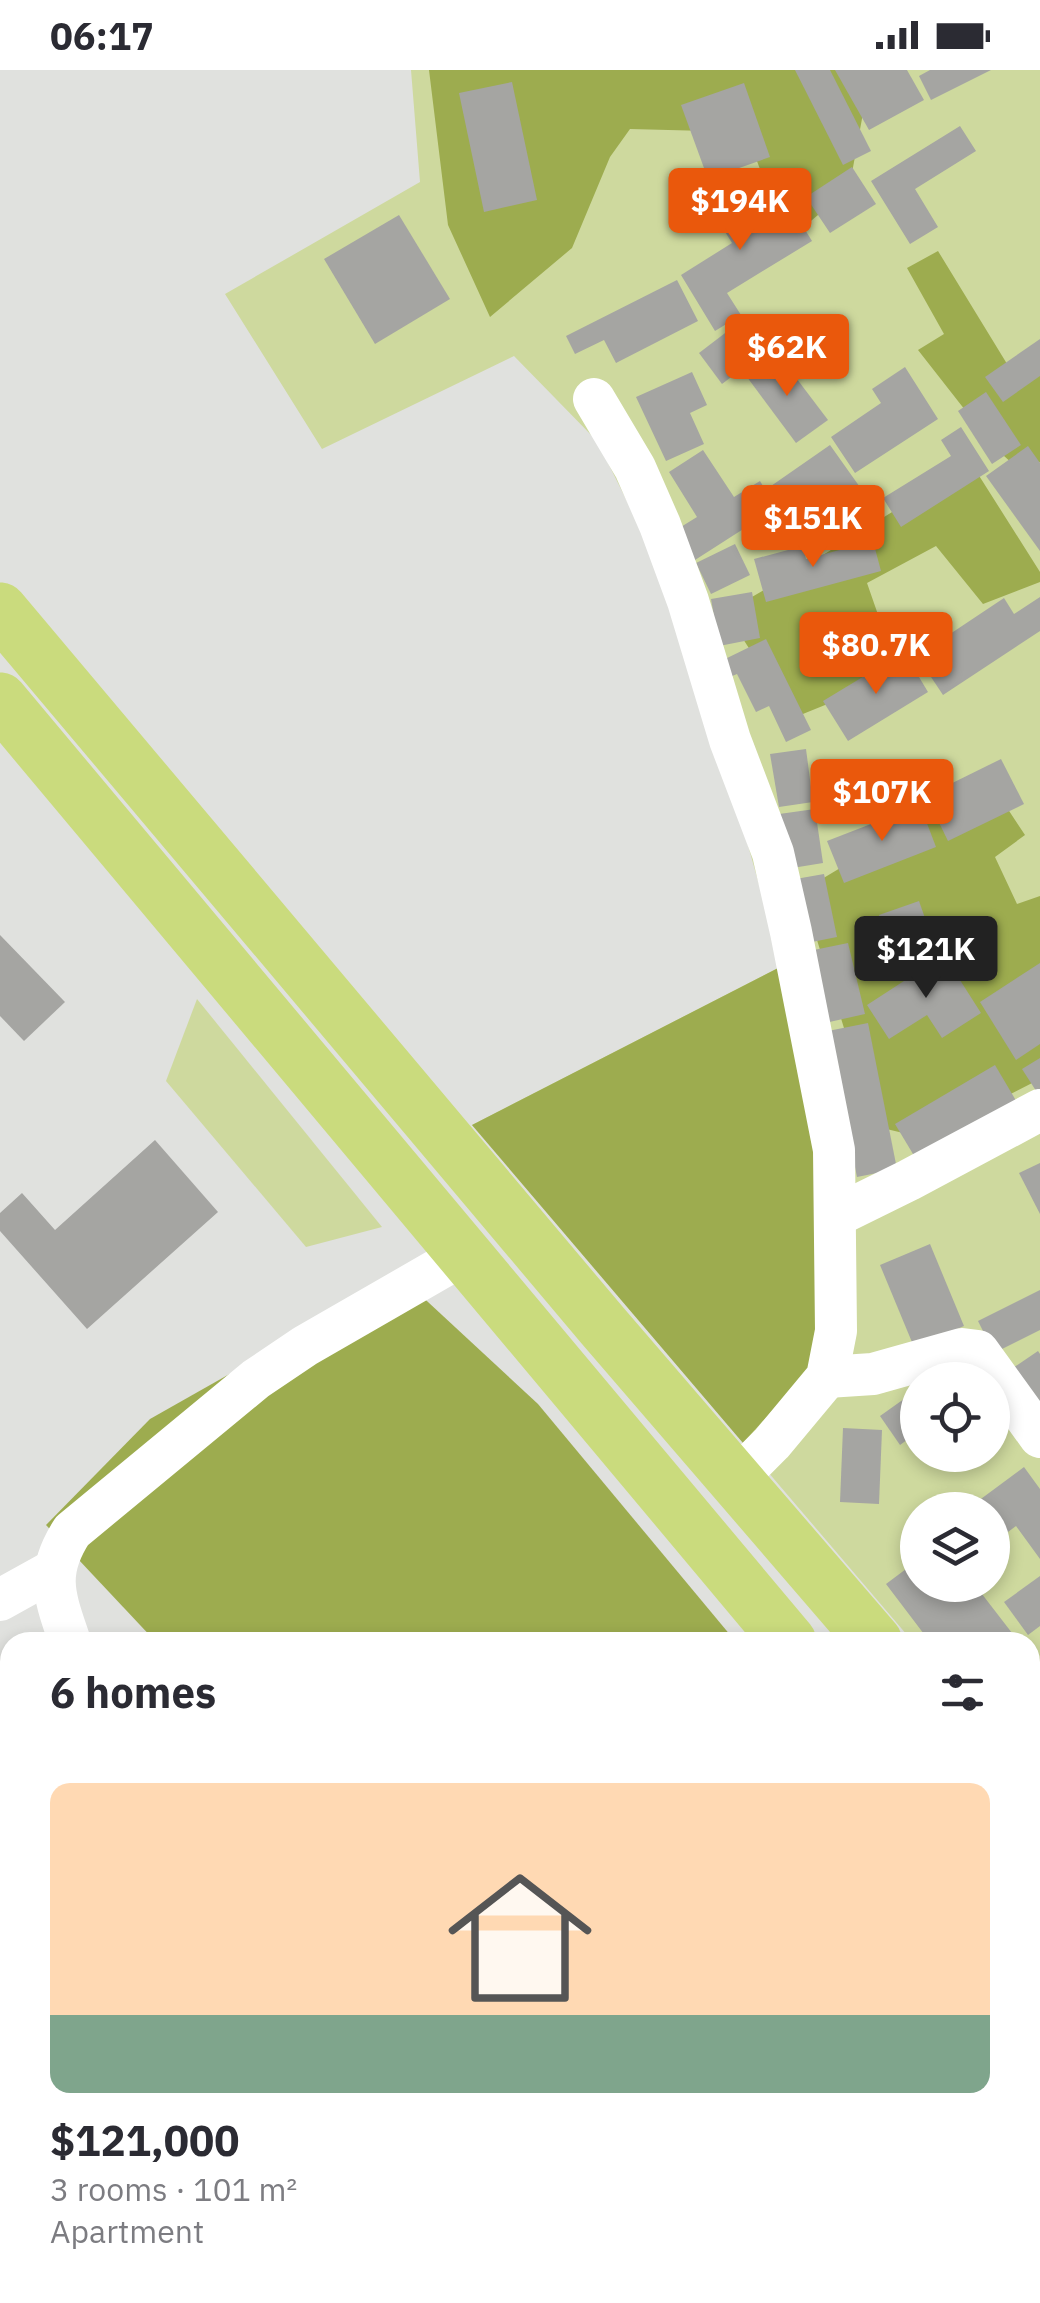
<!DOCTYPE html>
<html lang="en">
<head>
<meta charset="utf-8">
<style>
	:root { --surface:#fff; --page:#f7f7f7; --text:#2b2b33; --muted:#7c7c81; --accent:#ea580c }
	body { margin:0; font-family:"IBM Plex Sans",sans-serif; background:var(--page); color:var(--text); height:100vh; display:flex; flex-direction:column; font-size:38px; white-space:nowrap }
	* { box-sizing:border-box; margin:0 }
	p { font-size:32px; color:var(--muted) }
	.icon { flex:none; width:55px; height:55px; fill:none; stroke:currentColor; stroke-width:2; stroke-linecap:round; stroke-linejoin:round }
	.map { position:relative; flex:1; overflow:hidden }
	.details { position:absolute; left:0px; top:1562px; width:1040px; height:672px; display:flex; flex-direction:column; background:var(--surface); border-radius:30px 30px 0 0; box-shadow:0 5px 15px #0003 }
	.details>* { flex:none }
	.buttons { position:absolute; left:900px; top:1292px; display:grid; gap:20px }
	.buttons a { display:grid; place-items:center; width:110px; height:110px; border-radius:50%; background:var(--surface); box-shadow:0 5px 15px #0003; font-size:50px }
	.price { position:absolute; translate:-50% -85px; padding:0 22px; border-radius:10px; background:var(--accent); color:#fff; font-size:32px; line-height:65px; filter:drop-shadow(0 2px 5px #0008) }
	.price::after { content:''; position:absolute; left:50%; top:60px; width:30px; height:22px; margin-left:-15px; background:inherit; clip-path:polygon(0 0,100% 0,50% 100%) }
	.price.current { background:#222; color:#fff }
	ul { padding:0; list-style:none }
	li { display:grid; align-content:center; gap:20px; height:530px; padding:0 50px }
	li span { display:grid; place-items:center; height:310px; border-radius:20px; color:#555 }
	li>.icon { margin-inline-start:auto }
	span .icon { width:180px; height:180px; fill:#fffc; stroke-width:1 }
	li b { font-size:42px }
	h2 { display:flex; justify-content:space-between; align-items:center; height:120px; padding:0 50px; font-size:42px }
	.status { display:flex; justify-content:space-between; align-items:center; height:70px; padding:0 50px; background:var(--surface); direction:ltr }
	.status svg { height:28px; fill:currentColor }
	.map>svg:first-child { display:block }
	.green { fill:#ced99e; fill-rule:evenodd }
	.forest { fill:#9dac4f }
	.building { fill:#a5a5a2 }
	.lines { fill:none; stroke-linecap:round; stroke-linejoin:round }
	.minor { stroke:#fff; stroke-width:42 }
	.highway { stroke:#cadb7d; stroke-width:55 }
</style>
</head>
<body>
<div class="status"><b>06:17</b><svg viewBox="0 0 49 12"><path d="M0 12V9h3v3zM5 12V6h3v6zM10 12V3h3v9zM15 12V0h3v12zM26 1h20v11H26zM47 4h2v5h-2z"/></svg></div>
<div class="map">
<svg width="1040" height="2233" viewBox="0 0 1040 2233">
	<rect width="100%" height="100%" fill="#e0e1de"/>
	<g class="green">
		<path d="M411,0H1040V1722L1030,1710V1572H913L472,1055L782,896L682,541L597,371L514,286L322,379L225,224L420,112ZM918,1310H992V1385H918ZM918,1440H992V1515H918Z"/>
		<path d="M197,929L382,1157L306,1177L166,1011Z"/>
	</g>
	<g class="forest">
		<path d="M429,0H871L849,119L787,171L746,62L630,59L610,87L572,178L490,247L448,155Z"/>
		<path d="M938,181L1012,302L1040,280V392L1023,403L994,377L918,280L944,264L907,198Z"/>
		<path d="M971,393L1040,502V512L983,534L936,476L867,513L899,605L793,648L726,542L802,498Z"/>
		<path d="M988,709L1025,765L995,787L1017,834L1040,826V1009L924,1068L874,1056L802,821Z"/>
		<path d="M782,896L822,1051V1286L743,1373L472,1055Z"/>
		<path d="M401,1207L538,1334L736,1572H156L46,1455L150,1349Z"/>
		<path d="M1030,1929L1040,1941V2233H913L905,2225H1030Z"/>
	</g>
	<g class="building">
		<path d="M795,0H830L871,81L843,95Z"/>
		<path d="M835,0H907L924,30L869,60Z"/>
		<path d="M930,0H991L931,30L919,6Z"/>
		<path d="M512,12L537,130L484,142L459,23Z"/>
		<path d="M744,13L770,87L708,109L681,35Z"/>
		<path d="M960,56L976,81L915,119L938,157L910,174L871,111Z"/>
		<path d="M852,97L876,134L830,163L806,127Z"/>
		<path d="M739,111L767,158L794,142L812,171L727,223L741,245L715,261L681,205L732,173L706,131Z"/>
		<path d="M399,145L450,229L375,274L324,189Z"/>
		<path d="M677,210L698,251L616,293L604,270L575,284L566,266Z"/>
		<path d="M750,244L773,275L722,314L699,283Z"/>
		<path d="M1040,269V306L1003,332L985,307Z"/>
		<path d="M778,284L828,350L796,373L747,307Z"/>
		<path d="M905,297L938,349L855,403L831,367L881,333L872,319Z"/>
		<path d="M692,302L707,335L690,343L704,374L666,391L636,327Z"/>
		<path d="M986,322L1021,375L992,394L958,341Z"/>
		<path d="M961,357L989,401L901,457L883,428L951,386L941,370Z"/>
		<path d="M830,375L884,451L853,473L820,426L792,446L771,416Z"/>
		<path d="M1028,376L1040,393V481L986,406Z"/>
		<path d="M703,380L734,427L760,411L776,438L695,490L676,460L697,447L669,402Z"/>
		<path d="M873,471L881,501L766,532L754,489L803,476L806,489Z"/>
		<path d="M735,474L750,505L711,524L696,493Z"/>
		<path d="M752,522L760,568L719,576L711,529Z"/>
		<path d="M1040,527V561L943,625L917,586L1004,528L1014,544Z"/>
		<path d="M766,569L811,660L786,672L769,636L756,642L737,604L730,607L721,591Z"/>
		<path d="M904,582L928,622L848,671L823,631Z"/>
		<path d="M806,679L813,732L779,737L770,684Z"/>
		<path d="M1001,689L1024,734L948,771L926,726Z"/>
		<path d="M920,735L936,777L844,813L827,771Z"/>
		<path d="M815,739L823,793L780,800L772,745Z"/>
		<path d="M824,804L837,867L802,874L790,810Z"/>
		<path d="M919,831L933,871L893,885L879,845Z"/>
		<path d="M0,865L65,932L24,971L0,946Z"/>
		<path d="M848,873L865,944L825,953L809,881Z"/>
		<path d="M944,885L981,943L942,968L927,945L889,969L867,935Z"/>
		<path d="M1040,893V974L1016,990L980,932Z"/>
		<path d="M868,953L897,1099L857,1107L828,961Z"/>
		<path d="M1040,988V1027L1022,999Z"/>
		<path d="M995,995L1018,1034L919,1094L895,1054Z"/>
		<path d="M155,1070L218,1142L87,1259L0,1161V1143L22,1123L55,1160Z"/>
		<path d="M1040,1093V1144L1019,1103Z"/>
		<path d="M930,1174L964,1256L914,1277L880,1195Z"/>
		<path d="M1040,1220V1260L994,1283L978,1251Z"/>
		<path d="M1038,1281L1040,1284V1351L1007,1302Z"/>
		<path d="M918,1319V1362L900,1375L880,1346Z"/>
		<path d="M843,1358L882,1360L879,1434L840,1432Z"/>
		<path d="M1024,1397L1040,1419V1489L1016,1456L992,1474V1440H966Z"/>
		<path d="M918,1490V1515H975L1019,1572H930L886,1514Z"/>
		<path d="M1040,1506V1556L1028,1565L1004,1532Z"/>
		<path d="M1030,1587L1040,1601V1660L1033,1666L1030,1662Z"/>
	</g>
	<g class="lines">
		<g class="minor">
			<path d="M594,329L635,398L660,455L688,531L730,670L773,783L791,862L834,1080L836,1261L827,1307L772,1373L736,1409"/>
			<path d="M836,1146L909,1110L1040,1040"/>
			<path d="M827,1307L873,1304L962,1279L978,1281L1040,1367"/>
			<path d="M0,1530L54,1500"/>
			<path d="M70,1572C55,1527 44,1504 72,1461L256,1309L305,1276L463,1185"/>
			<path d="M406,2233L418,2225"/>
		</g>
		<g class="highway">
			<path d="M0,540L602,1255L875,1572"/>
			<path d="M0,630L789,1572"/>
			<path d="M1030,1760L1040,1773"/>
			<path d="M1030,1859L1040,1871"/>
		</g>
	</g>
</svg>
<div class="buttons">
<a><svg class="icon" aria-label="locate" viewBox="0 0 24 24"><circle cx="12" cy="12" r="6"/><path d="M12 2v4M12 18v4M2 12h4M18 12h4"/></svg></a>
<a><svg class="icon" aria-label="layers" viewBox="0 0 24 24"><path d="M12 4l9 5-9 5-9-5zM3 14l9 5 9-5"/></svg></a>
</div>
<b class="price" style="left:740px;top:183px">$194K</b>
<b class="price" style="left:787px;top:329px">$62K</b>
<b class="price" style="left:813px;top:500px">$151K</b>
<b class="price" style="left:876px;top:627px">$80.7K</b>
<b class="price" style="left:882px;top:774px">$107K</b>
<b class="price current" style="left:926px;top:931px">$121K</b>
<section class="details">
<h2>6 homes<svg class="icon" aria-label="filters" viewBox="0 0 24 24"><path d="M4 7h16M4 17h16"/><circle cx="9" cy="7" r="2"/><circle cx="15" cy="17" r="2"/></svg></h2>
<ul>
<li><span style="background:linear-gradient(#ffd9b3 75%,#7fa58c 0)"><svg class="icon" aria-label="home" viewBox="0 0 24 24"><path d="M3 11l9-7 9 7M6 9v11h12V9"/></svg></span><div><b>$121,000</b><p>3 rooms · 101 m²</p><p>Apartment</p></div></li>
</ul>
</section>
</div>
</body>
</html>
